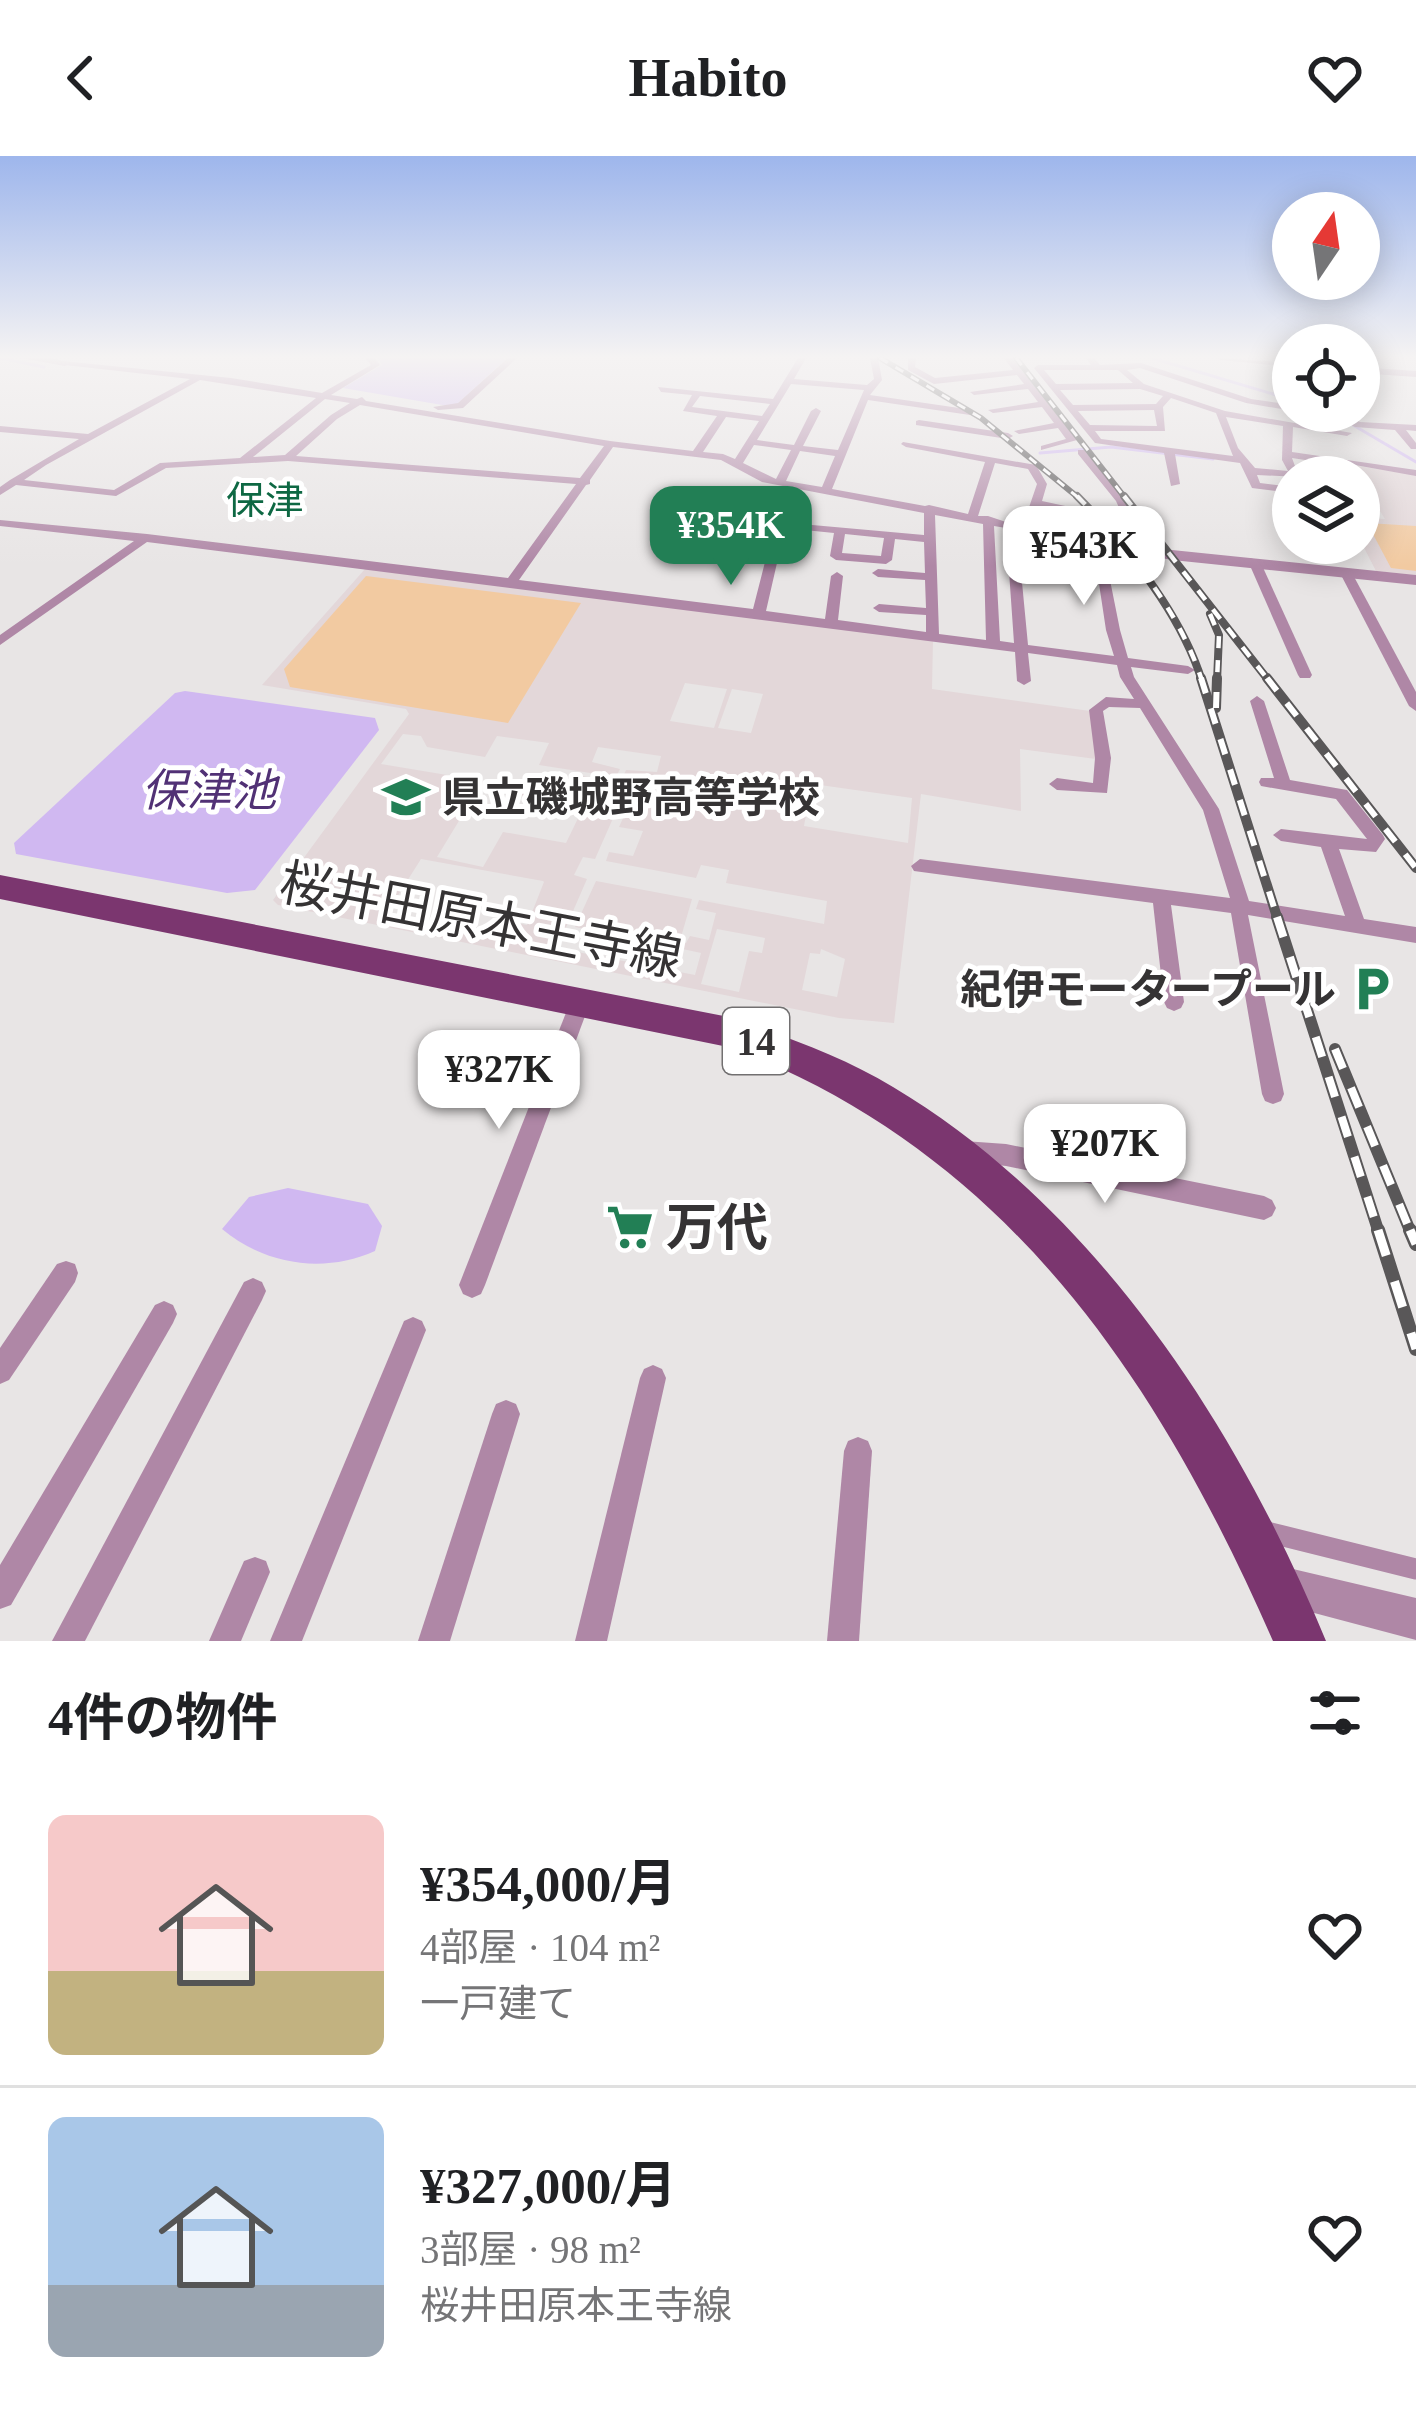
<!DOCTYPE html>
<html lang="ja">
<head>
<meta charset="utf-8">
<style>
	:root { --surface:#fff; --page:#f6f6f6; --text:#202124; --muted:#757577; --line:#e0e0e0; --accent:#227f55 }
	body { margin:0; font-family:"Times New Roman","Noto Sans JP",serif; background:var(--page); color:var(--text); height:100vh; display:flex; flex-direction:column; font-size:45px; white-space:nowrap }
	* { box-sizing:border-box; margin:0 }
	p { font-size:39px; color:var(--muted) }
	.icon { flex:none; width:66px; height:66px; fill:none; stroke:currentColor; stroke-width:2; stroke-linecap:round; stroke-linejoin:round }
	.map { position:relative; height:1485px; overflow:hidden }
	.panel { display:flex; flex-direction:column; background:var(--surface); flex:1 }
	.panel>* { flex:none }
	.needle { width:78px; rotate:13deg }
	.tools { position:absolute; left:1272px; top:36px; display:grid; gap:24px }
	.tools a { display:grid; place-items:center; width:108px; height:108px; border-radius:50%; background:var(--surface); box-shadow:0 6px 30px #0003; font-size:60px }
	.price { position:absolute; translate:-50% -102px; padding:0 27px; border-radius:24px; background:#fff; color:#222; font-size:39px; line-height:78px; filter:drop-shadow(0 3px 6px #0008) }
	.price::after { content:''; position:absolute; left:50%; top:72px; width:36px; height:27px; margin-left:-18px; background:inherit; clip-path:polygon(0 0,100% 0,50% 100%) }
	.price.selected { background:var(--accent); color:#fff }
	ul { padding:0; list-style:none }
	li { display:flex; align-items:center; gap:36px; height:300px; padding:0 48px }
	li+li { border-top:3px solid var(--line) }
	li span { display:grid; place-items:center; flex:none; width:336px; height:240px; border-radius:18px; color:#555 }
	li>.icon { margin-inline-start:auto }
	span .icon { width:144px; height:144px; fill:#fffc; stroke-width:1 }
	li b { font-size:51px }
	h2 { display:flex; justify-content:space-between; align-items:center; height:144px; padding:0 48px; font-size:51px }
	header { display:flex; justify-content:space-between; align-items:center; height:156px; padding:0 48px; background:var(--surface); font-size:54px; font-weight:600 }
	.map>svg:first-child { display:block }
	.built { fill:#e3d7d9; fill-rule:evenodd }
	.green { fill:#f2caa1 }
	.water { fill:#d0b8f1 }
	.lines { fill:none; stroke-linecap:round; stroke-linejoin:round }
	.stream { stroke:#d0b8f1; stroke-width:3 }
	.pedestrian { stroke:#af87a6; stroke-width:21 }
	.minor { fill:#af87a6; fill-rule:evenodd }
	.tertiary { fill:#af87a6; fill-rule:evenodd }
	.primary { fill:#7b366f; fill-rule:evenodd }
	.rail-far4-casing { stroke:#595758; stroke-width:6 }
	.rail-far3-casing { stroke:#595758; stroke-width:8 }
	.rail-far2-casing { stroke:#595758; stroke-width:10 }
	.rail-far1-casing { stroke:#595758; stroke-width:12 }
	.rail-casing { stroke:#595758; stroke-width:14 }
	.rail-far4 { stroke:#fff; stroke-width:3; stroke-dasharray:9; stroke-linecap:butt }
	.rail-far3 { stroke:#fff; stroke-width:4.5; stroke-dasharray:12; stroke-linecap:butt }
	.rail-far2 { stroke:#fff; stroke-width:6; stroke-dasharray:16; stroke-linecap:butt }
	.rail-far1 { stroke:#fff; stroke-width:8; stroke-dasharray:21; stroke-linecap:butt }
	.rail { stroke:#fff; stroke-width:9; stroke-dasharray:27; stroke-linecap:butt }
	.labels { text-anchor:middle; stroke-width:10; stroke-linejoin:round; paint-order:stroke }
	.far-neighbourhood-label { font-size:39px; fill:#0e6843; stroke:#fff }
	.shield { fill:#fff; stroke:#727071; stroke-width:3 }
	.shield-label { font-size:39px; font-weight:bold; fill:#353334 }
	.poi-label { font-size:42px; font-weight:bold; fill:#353334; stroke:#fff; text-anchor:start }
	.water-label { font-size:45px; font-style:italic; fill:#513175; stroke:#fff }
	.near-street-label { font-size:51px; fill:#353334; stroke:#fff }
	.near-poi-label { font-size:51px; font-weight:bold; fill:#353334; stroke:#fff; text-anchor:start }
</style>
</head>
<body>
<header><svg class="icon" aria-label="back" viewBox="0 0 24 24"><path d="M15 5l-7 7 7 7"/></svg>Habito<svg class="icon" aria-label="heart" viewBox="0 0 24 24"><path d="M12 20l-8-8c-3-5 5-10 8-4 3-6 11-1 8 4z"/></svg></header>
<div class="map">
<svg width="1416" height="1485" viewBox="0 0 1416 1485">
	<rect width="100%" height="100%" fill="#e8e5e5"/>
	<g class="built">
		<path d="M1351,309L1416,319V419L1376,415L1359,382V362L1385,363Z"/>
		<path d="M365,413L933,484L932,533L1090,555L1096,603L1020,593L1021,655L921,638L894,867L839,862L278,749L273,744L409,558L406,553L262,529ZM685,527L727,533L714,572L670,565ZM732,533L763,538L751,577L718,572ZM403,578L421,580L427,591L485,601L497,580L549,587L539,609L616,621L620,613L592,606L598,591L661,600L657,616L626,614L616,636L625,638L632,619L721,634L720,645L711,644L709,649L635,636L619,671L643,675L633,700L609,696L606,705L696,722L701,709L729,714L726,727L827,745L824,768L699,744L696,753L716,757L709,784L690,780L686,787L671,785L669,790L701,797L695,819L557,792L587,723L574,719L583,701L595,703L622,642L608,639L614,625L575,619L573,624L584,626L579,638L566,639L381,608ZM820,629L912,642L908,687L804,670L810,637H818ZM479,632L584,650L566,687L503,676L483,711L437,701ZM421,703L543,725L544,726L527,769L495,763L486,783L383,763ZM717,773L765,782L762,797L749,795L739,836L701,828ZM821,793L845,803L837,841L802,834L810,797L820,798Z"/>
		<path d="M596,725L692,743L681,781L665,773L660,788L575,771Z"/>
	</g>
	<g class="green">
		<path d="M1367,367L1416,370V415L1391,412Z"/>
		<path d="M366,420L581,447L508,567L290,531L284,513Z"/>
	</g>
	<g class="water">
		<path d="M378,202H502L505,204L457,248L448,250L343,232L382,209Z"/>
		<path d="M185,535L375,562L379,574L255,734L227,737L16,698L14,687L175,537Z"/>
		<path d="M288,1032L368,1048L382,1070L375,1095C324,1118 265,1109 222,1073L249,1041Z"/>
	</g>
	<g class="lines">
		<g class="stream">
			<path d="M0,202L44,211"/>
			<path d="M1152,202L1293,244"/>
			<path d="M1353,269L1416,306"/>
			<path d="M1040,297L1111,291L1213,303"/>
		</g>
		<path class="pedestrian" d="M1263,1375L1416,1413"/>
		<g class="minor">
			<path d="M365,202H374L380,209L331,239L357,243L362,241L366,245L610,285L693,295L717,260L683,255L692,239L661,236L658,231L773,243L798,202H806L794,223L867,229L874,223L870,202H878L882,224L870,239L973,254L970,259L868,244L832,333L925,350L929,349L968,358L985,306L906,291L901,288L903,286L1036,309L1047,328L1042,345L1093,356L1088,359L1040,351L1033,371L1102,384L1120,474L1128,502L1188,510L1195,514L1188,518L1131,511L1134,521L1219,653L1249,745L1345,760L1321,691L1281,685L1273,679L1281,673L1367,683L1336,643L1261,630L1259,626L1261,622H1274L1250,545L1257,540L1264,545L1290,624L1347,634L1383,679L1385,683L1376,696L1339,693L1364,763L1416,771V787L1248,759L1284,938L1281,945L1273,948L1265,945L1262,938L1231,757L1171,749L1184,846L1181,852L1174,855L1167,852L1164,846L1153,747L914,715L911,710L920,703L1230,742L1203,654L1140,552L1109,551L1103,555L1111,602L1107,637L1057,634L1049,628L1057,622L1093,627L1095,602L1089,554L1106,541L1134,543L1120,521L1117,509L1028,497L1031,525L1024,529L1017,525L1015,496L147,386L0,489V479L134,385L0,370V364L147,378L508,422L576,328L288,305L166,312L116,340L16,329L0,339V331L10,324L79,283L0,276V270L88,278L190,223L65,209L62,205L231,222L322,237L371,209ZM200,224L316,242L240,302L160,307L114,334L24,324L46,309ZM791,228L864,234L838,294L803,290L821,255L816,252L811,255L794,289L757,284ZM700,240L770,248L762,260L692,251ZM325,243L350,247L331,259L285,299L253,301ZM360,249L604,290L580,322L296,300L337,263ZM726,261L759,265L735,303L723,298L703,296ZM754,289L791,294L776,323L743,307ZM613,291L721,304L762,326L924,357V379L744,363V367L774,371L753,453L519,424L586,329L590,328V324ZM800,295L835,300L822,331L786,325ZM995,307L1028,313L1037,328L1023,369L1011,364L1006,366L988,360H978ZM935,359L983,368L986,484L939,478ZM994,370L1006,372L1014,487L1000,485ZM785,372L834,377L830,400L836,404L886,408L892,404L895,383L924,386L925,417L878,413L872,417L878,421L925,424L926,452L879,448L873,452L879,456L926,459V476L838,464L843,420L837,416L831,420L825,463L766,455ZM1017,374L1093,388L1106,474L1114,500L1028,489ZM845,378L884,382L881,400L842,397Z"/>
			<path d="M508,202H517L463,252L438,254L433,251L458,247Z"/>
			<path d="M908,202H916L915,211L935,222L1013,214L1004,202H1012L1077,284L1041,294V290L1066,283L1058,272L1019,278L1014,275L1054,267L1042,251L993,257L988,254L1038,246L1028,233L974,239L970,236L1024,228L1017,219L934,228L908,214Z"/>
			<path d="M1086,202H1094L1100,209L1141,207L1251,243L1293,249V255L1246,247L1140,212L1127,214L1144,228L1225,255L1352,277L1347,280L1293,271L1292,296L1416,314V320L1355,309L1374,340L1359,343V337H1362L1359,321H1352L1345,310L1292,302L1299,321L1257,319L1260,327L1293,331V337L1252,332L1240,307L1175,298L1180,328L1171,330L1164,297L1095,287L1034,212L1038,209H1091ZM1044,214H1118L1133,227L1056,228ZM1140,233L1163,240L1156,248L1073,249L1060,234ZM1171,242L1216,257L1233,300L1101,283L1095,275H1165L1163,251ZM1154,254L1157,270L1090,269L1078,255ZM1226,261L1283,270L1282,304L1288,315L1255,312L1238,292Z"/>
			<path d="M1217,202L1293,207V211L1221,204Z"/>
			<path d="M1359,211L1416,215V221L1359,217Z"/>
			<path d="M1327,255H1339L1360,266L1416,269V275L1406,274L1416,287V293H1411L1395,274L1355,271Z"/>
			<path d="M919,264L1008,277L1013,280L1008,283L916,269V265Z"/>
			<path d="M1078,294H1084L1126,344L1151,396L1149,398L1139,396L1116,345L1078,298Z"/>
			<path d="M1250,402L1260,405L1312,519L1310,522H1300L1298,519L1248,405Z"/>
			<path d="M1346,413L1352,417L1416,536V555L1409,550L1340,417Z"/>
			<path d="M581,835L588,838L591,844L485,1129L481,1138L472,1142L463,1138L459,1129L571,844L574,838Z"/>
			<path d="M964,985L1006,988L1264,1040L1272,1044L1276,1052L1272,1060L1264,1064L1006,1010L956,1004L953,996L956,988Z"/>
			<path d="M66,1105L75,1108L78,1117L75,1126L9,1224L0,1228V1192L57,1108Z"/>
			<path d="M253,1122L262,1126L266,1135L262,1144L85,1485H52L244,1126Z"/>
			<path d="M164,1145L173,1149L177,1158L173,1167L11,1449L0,1453V1409L155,1149Z"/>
			<path d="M413,1161L422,1165L426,1174L302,1485H270L404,1165Z"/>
			<path d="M653,1209L662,1213L666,1222L607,1485H575L640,1222L644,1213Z"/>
			<path d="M506,1244L516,1248L520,1258L450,1485H418L492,1258L496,1248Z"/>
			<path d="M858,1281L868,1285L872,1295L859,1485H827L844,1295L848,1285Z"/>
			<path d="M255,1401L266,1405L270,1416L241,1485H209L244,1405Z"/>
		</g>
		<g class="tertiary">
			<path d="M21,202H51L71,207L65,210Z"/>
			<path d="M1098,381L1172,394L1416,419V429L1172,404L1093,389L1090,386Z"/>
			<path d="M1276,1409L1416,1442V1484L1262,1443L1256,1429L1262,1415Z"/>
		</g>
		<path class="primary" d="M0,719L734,862C788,882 844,901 893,931C1096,1052 1238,1271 1326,1485H1273C1158,1223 1009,999 733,892L0,743Z"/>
		<defs>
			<g id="rail-far4">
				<path d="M880,202L981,262L1080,343"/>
				<path d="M1016,202L1126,343"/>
			</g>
			<g id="rail-far3">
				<path d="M1077,340C1127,391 1180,455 1202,525"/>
				<path d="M1124,340L1269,525"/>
				<path d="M1210,458L1219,479L1217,525"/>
			</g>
			<g id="rail-far2">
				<path d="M1201,522L1278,764"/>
				<path d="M1267,522L1416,712"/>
				<path d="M1216,552L1217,522"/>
			</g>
			<g id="rail-far1">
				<path d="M1277,761L1379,1077"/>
				<path d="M1335,893L1411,1077"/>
			</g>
			<g id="rail">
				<path d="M1378,1074L1416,1193"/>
				<path d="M1410,1074L1416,1088"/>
			</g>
		</defs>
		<use href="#rail-far4" class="rail-far4-casing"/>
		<use href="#rail-far3" class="rail-far3-casing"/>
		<use href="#rail-far2" class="rail-far2-casing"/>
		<use href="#rail-far1" class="rail-far1-casing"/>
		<use href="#rail" class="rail-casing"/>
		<use href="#rail-far4" class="rail-far4"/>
		<use href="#rail-far3" class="rail-far3"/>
		<use href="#rail-far2" class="rail-far2"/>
		<use href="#rail-far1" class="rail-far1"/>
		<use href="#rail" class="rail"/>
	</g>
	<linearGradient id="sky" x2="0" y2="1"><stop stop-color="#9eb6ec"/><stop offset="0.49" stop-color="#f5f3f3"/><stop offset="1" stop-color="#f5f3f3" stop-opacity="0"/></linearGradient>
	<rect width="1416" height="410" fill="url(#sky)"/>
	<defs>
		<symbol id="school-bare" viewBox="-9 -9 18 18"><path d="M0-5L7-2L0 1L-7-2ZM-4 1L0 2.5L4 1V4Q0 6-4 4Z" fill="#227f55" stroke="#fff" stroke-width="2.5" paint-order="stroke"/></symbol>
		<symbol id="parking-bare" viewBox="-9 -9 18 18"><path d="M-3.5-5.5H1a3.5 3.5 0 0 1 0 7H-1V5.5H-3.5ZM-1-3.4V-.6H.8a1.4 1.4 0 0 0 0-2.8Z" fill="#227f55" stroke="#fff" stroke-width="2.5" paint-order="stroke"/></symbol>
		<symbol id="supermarket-bare" viewBox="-9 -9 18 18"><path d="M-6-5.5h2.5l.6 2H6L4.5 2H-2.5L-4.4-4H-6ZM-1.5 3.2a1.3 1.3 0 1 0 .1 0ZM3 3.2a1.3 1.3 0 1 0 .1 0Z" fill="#227f55" stroke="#fff" stroke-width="2.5" paint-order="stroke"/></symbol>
	</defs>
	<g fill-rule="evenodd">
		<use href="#school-bare" x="373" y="608" width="66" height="66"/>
		<use href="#parking-bare" x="1339" y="800" width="66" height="66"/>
		<use href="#supermarket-bare" x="597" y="1038" width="66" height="66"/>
	</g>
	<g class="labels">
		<g class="far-neighbourhood-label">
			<text x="265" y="358">保津</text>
		</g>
		<rect class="shield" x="723" y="852" width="66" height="66" rx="9"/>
		<g class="shield-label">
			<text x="756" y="899">14</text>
		</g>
		<g class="poi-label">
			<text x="442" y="656">県立磯城野高等学校</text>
			<text x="1336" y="848" text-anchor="end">紀伊モータープール</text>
		</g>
		<g class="water-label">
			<text x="209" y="650">保津池</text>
		</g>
		<g class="near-street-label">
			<text transform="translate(481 764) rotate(11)" y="18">桜井田原本王寺線</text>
		</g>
		<g class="near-poi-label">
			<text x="666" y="1089">万代</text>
		</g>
	</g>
</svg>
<div class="tools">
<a><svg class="needle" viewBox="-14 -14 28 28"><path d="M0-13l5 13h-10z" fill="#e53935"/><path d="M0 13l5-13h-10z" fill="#757577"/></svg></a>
<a><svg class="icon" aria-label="locate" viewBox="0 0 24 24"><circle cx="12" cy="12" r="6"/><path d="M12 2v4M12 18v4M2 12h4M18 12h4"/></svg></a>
<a><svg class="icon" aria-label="layers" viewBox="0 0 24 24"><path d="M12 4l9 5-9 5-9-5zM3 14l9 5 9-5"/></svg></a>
</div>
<b class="price selected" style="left:731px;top:432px">¥354K</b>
<b class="price" style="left:1084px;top:452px">¥543K</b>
<b class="price" style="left:499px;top:976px">¥327K</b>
<b class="price" style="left:1105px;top:1050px">¥207K</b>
</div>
<section class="panel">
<h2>4件の物件<svg class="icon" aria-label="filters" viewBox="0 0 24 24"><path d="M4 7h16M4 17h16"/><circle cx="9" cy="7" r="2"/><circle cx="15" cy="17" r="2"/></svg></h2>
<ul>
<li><span style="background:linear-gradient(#f6c9c9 65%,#c2b280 0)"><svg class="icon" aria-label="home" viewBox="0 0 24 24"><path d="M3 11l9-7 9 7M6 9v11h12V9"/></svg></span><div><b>¥354,000/月</b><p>4部屋 · 104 m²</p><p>一戸建て</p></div><svg class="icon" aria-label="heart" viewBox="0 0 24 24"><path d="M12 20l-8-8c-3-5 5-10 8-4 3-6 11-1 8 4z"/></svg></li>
<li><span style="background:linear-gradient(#a9c7e8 70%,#9aa5b1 0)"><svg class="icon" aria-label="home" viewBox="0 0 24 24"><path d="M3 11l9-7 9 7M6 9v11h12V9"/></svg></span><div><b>¥327,000/月</b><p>3部屋 · 98 m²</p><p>桜井田原本王寺線</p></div><svg class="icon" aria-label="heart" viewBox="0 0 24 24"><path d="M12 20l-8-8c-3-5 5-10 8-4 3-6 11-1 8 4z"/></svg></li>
</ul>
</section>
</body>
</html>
